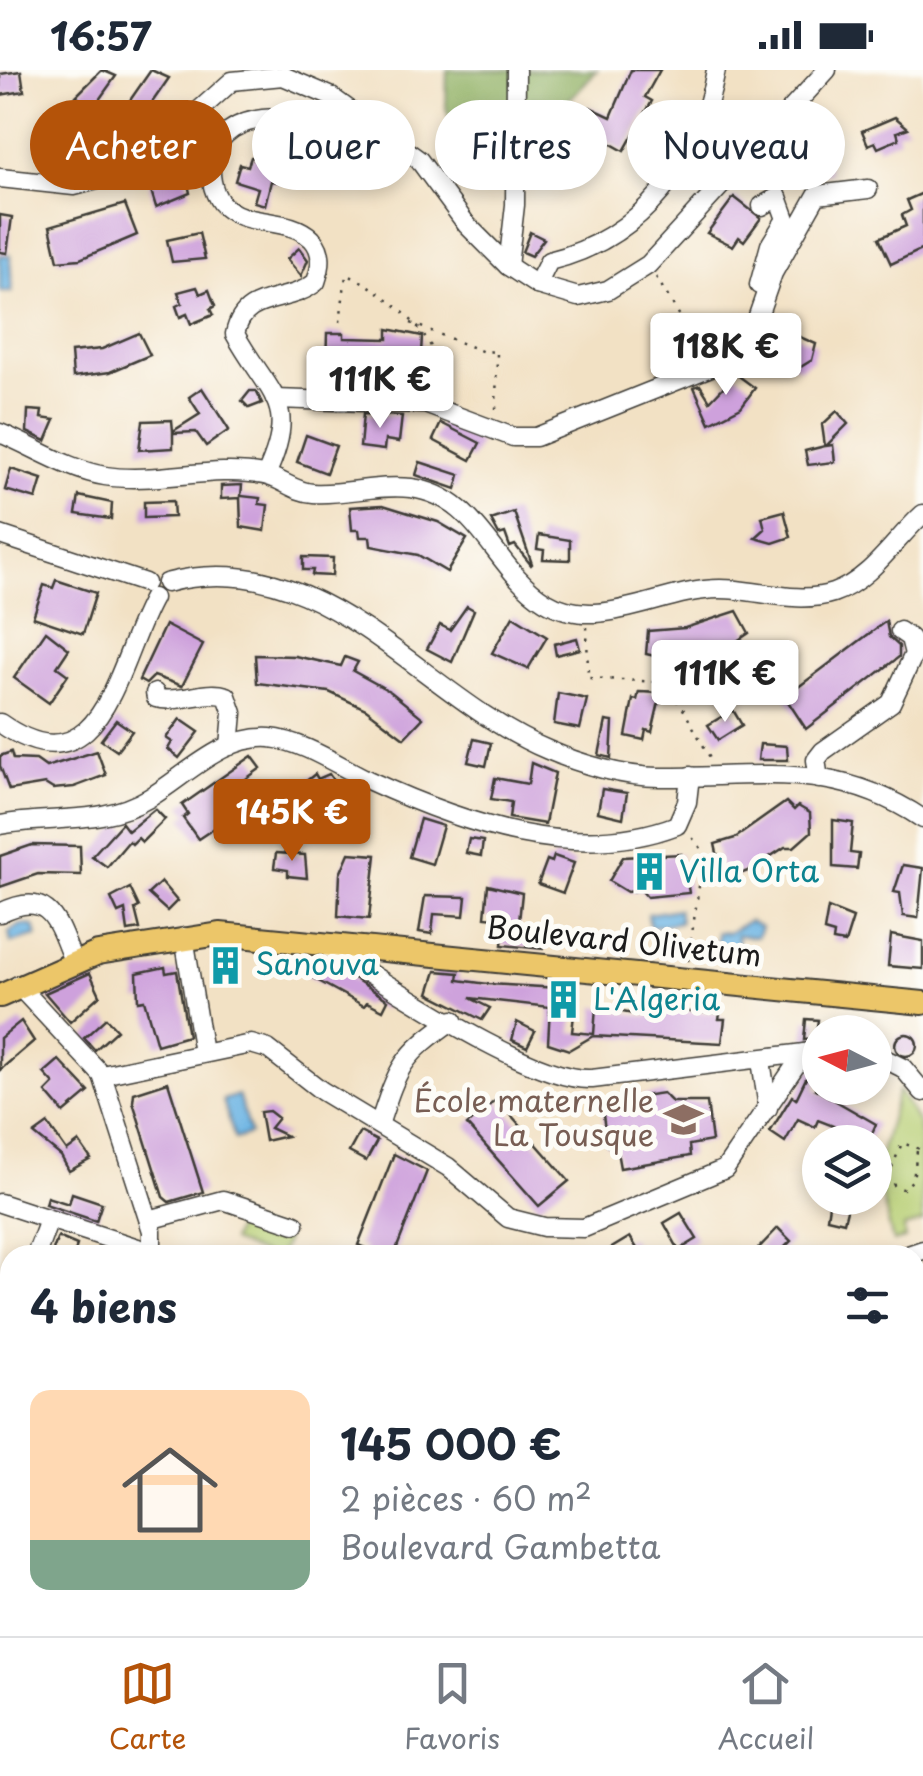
<!DOCTYPE html>
<html lang="fr">
<head>
<meta charset="utf-8">
<style>
	:root { --surface:#fff; --page:#f6f6f7; --text:#1f2937; --muted:#747a83; --line:#e0e1e3; --accent:#b45309 }
	body { margin:0; font-family:"Playpen Sans",sans-serif; background:var(--page); color:var(--text); height:100vh; display:flex; flex-direction:column; font-size:38px; white-space:nowrap }
	* { box-sizing:border-box; margin:0 }
	p { font-size:32px; color:var(--muted) }
	.icon { flex:none; width:55px; height:55px; fill:none; stroke:currentColor; stroke-width:2; stroke-linecap:round; stroke-linejoin:round }
	.map { position:relative; flex:1; overflow:hidden }
	.panel { position:absolute; left:0px; top:1175px; width:925px; height:392px; display:flex; flex-direction:column; background:var(--surface); border-radius:30px 30px 0 0; box-shadow:0 5px 15px #0003 }
	.panel>* { flex:none }
	.hud { position:absolute; left:30px; top:30px; width:865px; height:90px; display:flex; gap:20px }
	.needle { width:65px; rotate:276deg }
	.tools { position:absolute; left:802px; top:945px; display:grid; gap:20px }
	.tools a { display:grid; place-items:center; width:90px; height:90px; border-radius:50%; background:var(--surface); box-shadow:0 5px 15px #0003; font-size:50px }
	.price { position:absolute; translate:-50% -85px; padding:0 22px; border-radius:10px; background:#fff; color:#222; font-size:32px; line-height:65px; filter:drop-shadow(0 2px 5px #0008) }
	.price::after { content:''; position:absolute; left:50%; top:60px; width:30px; height:22px; margin-left:-15px; background:inherit; clip-path:polygon(0 0,100% 0,50% 100%) }
	.price.on { background:var(--accent); color:#fff }
	ul { padding:0; list-style:none }
	li { display:flex; align-items:center; gap:30px; height:250px; padding:0 30px }
	li span { display:grid; place-items:center; flex:none; width:280px; height:200px; border-radius:20px; color:#555 }
	li>.icon { margin-inline-start:auto }
	span .icon { width:120px; height:120px; fill:#fffc; stroke-width:1 }
	li b { font-size:42px }
	h2 { display:flex; justify-content:space-between; align-items:center; height:120px; padding:0 30px; font-size:42px }
	.pill { padding:0 35px; border-radius:45px; background:var(--surface); box-shadow:0 5px 15px #0003; font-size:35px; line-height:90px }
	.pill.on { background:var(--accent); color:#fff }
	.status { display:flex; justify-content:space-between; align-items:center; height:70px; padding:0 50px; background:var(--surface); direction:ltr }
	.status svg { height:28px; fill:currentColor }
	.tab-bar { display:flex; justify-content:space-around; align-items:center; height:140px; border-top:2px solid var(--line); background:var(--surface); font-size:28px; color:var(--muted) }
	.tab-bar a { display:grid; justify-items:center; gap:5px }
	.tab-bar .on { color:var(--accent) }
	.map>svg:first-child { display:block }
	.green { fill:#b6cd71; stroke:#697446; stroke-width:2.5 }
	.forest { fill:#90b063; stroke:#566640; stroke-width:2.5 }
	.water { fill:#6bb3e3; stroke:#446880; stroke-width:2.5 }
	.lines { fill:none; stroke-linecap:round; stroke-linejoin:round }
	.stream { stroke:#6bb3e3; stroke-width:4 }
	.building { fill:#cea1dc }
	.minor-casing { stroke:#3c3a35; stroke-width:21 }
	.major-casing { stroke:#3c3a35; stroke-width:26 }
	.path { stroke:#3c3a35; stroke-width:2.5; stroke-dasharray:2.5 8; stroke-linecap:butt }
	.minor { stroke:#fff; stroke-width:18 }
	.major { stroke:#ecc669; stroke-width:22 }
	.labels { text-anchor:middle; stroke-width:10; stroke-linejoin:round; paint-order:stroke }
	.culture-label { font-size:30px; fill:#0d838f; stroke:#fdfcf7; text-anchor:start }
	.street-label { font-size:30px; fill:#1c1c1c; stroke:#fdfcf7 }
	.education-label { font-size:30px; fill:#785e54; stroke:#fdfcf7; text-anchor:end }
</style>
</head>
<body>
<div class="status"><b>16:57</b><svg viewBox="0 0 49 12"><path d="M0 12V9h3v3zM5 12V6h3v6zM10 12V3h3v9zM15 12V0h3v12zM26 1h20v11H26zM47 4h2v5h-2z"/></svg></div>
<div class="map">
<svg width="923" height="1566" viewBox="0 0 923 1566">
	<rect width="100%" height="100%" fill="#fdfcf7"/>
	<filter id="ink" filterUnits="userSpaceOnUse"><feTurbulence type="fractalNoise" baseFrequency=".01" numOctaves="2"/><feDisplacementMap in="SourceGraphic" scale="20" xChannelSelector="R" yChannelSelector="G"/><feConvolveMatrix kernelMatrix="1 2 1 2 8 2 1 2 1" color-interpolation-filters="sRGB"/></filter>
	<filter id="wash" filterUnits="userSpaceOnUse"><feTurbulence type="fractalNoise" baseFrequency=".0048" numOctaves="4" result="noise"/><feDisplacementMap in="SourceGraphic" scale="40" xChannelSelector="R" yChannelSelector="G"/><feGaussianBlur stdDeviation="2.25" result="paint"/><feColorMatrix in="noise" values="0 0 0 0 0 0 0 0 0 0 0 0 0 0 0 0 0 1.4 0 .05"/><feComposite in="paint" operator="in"/></filter>
	<g filter="url(#wash)">
		<rect width="100%" height="100%" fill="#f2e1c4"/>
		<g class="green">
			<path d="M898,1020L919,1054L923,1152L904,1157L905,1169L893,1172L876,1101Z"/>
			<path d="M239,1150L286,1169L280,1185H265L231,1171Z"/>
		</g>
		<path class="forest" d="M447,0H597L566,33L532,29L488,92L458,79L446,37Z"/>
		<g class="water">
			<path d="M0,185H10L12,222H0Z"/>
			<path d="M678,839L680,852L650,857L648,844Z"/>
			<path d="M749,851L761,857L757,867L737,865L738,875L732,880L717,873V862L728,863Z"/>
			<path d="M21,855L34,856L37,866L11,873L9,862Z"/>
			<path d="M238,1025L250,1064L235,1069L223,1030Z"/>
		</g>
		<g class="lines">
			<path class="stream" d="M554,1566L563,1558"/>
		</g>
		<g id="blocks">
			<g class="building">
				<path d="M102,0L116,6L86,48L74,39L81,30L76,26Z"/>
				<path d="M151,0L169,8L133,60L117,49Z"/>
				<path d="M631,0H660L645,27L652,31L624,81L606,71L599,83H588V72L596,57L582,49L590,37L611,47Z"/>
				<path d="M21,1L24,21L0,25V4Z"/>
				<path d="M895,47L908,58L897,62L899,69L878,78L875,72L868,75L862,61Z"/>
				<path d="M532,49L557,62L548,77L582,101L577,109L528,87Z"/>
				<path d="M345,76L362,77V89L390,95L386,109L372,104L336,107L337,86H344Z"/>
				<path d="M824,78L830,103L812,102L807,82Z"/>
				<path d="M251,87L306,93L299,114L271,111L265,135L254,132L258,118L235,111L240,94L248,96Z"/>
				<path d="M184,96L190,123L156,137L149,114Z"/>
				<path d="M923,123V179L891,194L879,168L906,156L902,145L911,140L907,130Z"/>
				<path d="M734,127L761,148L744,171L739,167L733,176L707,163Z"/>
				<path d="M125,134L137,165L80,189L58,191L50,156Z"/>
				<path d="M0,145L12,147L7,183L0,182Z"/>
				<path d="M530,162L544,169L531,186L522,182Z"/>
				<path d="M199,163L205,189L172,192L167,170Z"/>
				<path d="M299,178L308,190L301,206L287,189Z"/>
				<path d="M197,217L200,224L209,220L215,236L210,239L213,245L191,254L187,244L180,247L176,236L182,233L178,222Z"/>
				<path d="M724,251L734,261L710,276L701,264Z"/>
				<path d="M388,259L422,266L420,300L326,296L327,263H344V268L388,269Z"/>
				<path d="M139,263L150,285L110,302L73,307L71,282L102,279Z"/>
				<path d="M793,264L816,274L812,290L799,298L790,293L782,270Z"/>
				<path d="M736,304L755,318L741,337L710,353L694,317L700,315L710,331Z"/>
				<path d="M202,318L229,360L206,376L196,362L173,363V378L139,380L143,351L172,350L173,361L200,344L189,327Z"/>
				<path d="M250,321H256L262,333L249,338L242,331Z"/>
				<path d="M28,340L42,341L41,348L55,350L46,371L27,362Z"/>
				<path d="M837,341L848,354L826,376L833,375L835,392L808,395L805,381L825,376L822,355Z"/>
				<path d="M363,344L402,346L399,372L385,370L384,380L360,377Z"/>
				<path d="M441,353L480,373L471,390L433,370Z"/>
				<path d="M306,365L336,376L326,403L297,392Z"/>
				<path d="M420,392L460,405L456,419L416,405Z"/>
				<path d="M11,399L42,409L36,429L5,420Z"/>
				<path d="M242,415L241,426L260,428L259,434L268,435L265,461L241,457L240,428L221,429V416Z"/>
				<path d="M79,426L112,433L111,449L76,444Z"/>
				<path d="M173,431L174,447L144,448V432Z"/>
				<path d="M383,435L438,452L467,469L447,502L418,485L371,476L370,467H360L359,460H352L350,437Z"/>
				<path d="M784,441L791,467L773,473L755,468L765,459L762,447Z"/>
				<path d="M514,442L532,494L531,495L515,475L510,477L505,463L499,465L491,450Z"/>
				<path d="M539,465L570,470V490L543,489L544,480L537,479Z"/>
				<path d="M303,487L333,488L332,506L312,505L313,500H303Z"/>
				<path d="M56,510L96,523L83,564L33,547L44,515L53,518Z"/>
				<path d="M467,536L474,540L452,592L427,579L440,555L450,560Z"/>
				<path d="M737,541L749,563L728,577L672,590L646,584L648,561L685,558Z"/>
				<path d="M513,546L547,567L528,599L492,583Z"/>
				<path d="M886,551L889,567L899,576V587L806,659L785,627Z"/>
				<path d="M165,555L203,575L182,616L154,606L146,614L139,610Z"/>
				<path d="M46,561L69,579L57,597L68,605L49,633L14,608Z"/>
				<path d="M577,568L580,579L556,585L554,574Z"/>
				<path d="M255,585L295,586L341,596L345,587L358,592L353,601L391,622L423,648L404,668L366,639L329,622L257,613Z"/>
				<path d="M639,622L661,623L652,662L646,660L644,670L626,666L633,629L637,630Z"/>
				<path d="M558,623L587,629L580,659L554,654Z"/>
				<path d="M733,640L742,655L718,670L708,655Z"/>
				<path d="M180,649L199,662L179,688L168,679L172,672L166,668Z"/>
				<path d="M116,650L132,661L117,681L101,670Z"/>
				<path d="M606,651L613,652L611,688L599,685Z"/>
				<path d="M474,669L491,673L486,696L468,692Z"/>
				<path d="M760,674L787,676L788,690H758Z"/>
				<path d="M97,681L106,705L74,717L53,719L45,714L9,720L0,696V686L11,682L13,689L36,690L46,697Z"/>
				<path d="M252,686L261,698L239,714L252,733L198,769L183,748L188,744L182,735Z"/>
				<path d="M531,693L555,703L545,754L509,748L511,732L491,729L495,708L528,714Z"/>
				<path d="M315,704L318,709L329,704L339,719L312,734L307,725L287,736L283,730Z"/>
				<path d="M602,719L627,723L623,748L598,742Z"/>
				<path d="M786,732L794,740L798,736L810,743L811,762L794,777H785L748,801L717,812L721,801L715,774L735,768Z"/>
				<path d="M155,739L165,749L142,772L138,768L132,774L129,771L107,797L92,786L122,753L128,761Z"/>
				<path d="M420,749L443,756L432,794L409,787Z"/>
				<path d="M833,750L853,753L850,783L859,784L857,799L833,797Z"/>
				<path d="M469,769L483,771L481,786L466,783Z"/>
				<path d="M80,776L81,805L38,804L0,817V786L32,775Z"/>
				<path d="M276,783L305,785L307,808L288,806V800L274,798Z"/>
				<path d="M349,783L376,785L369,849L338,846L340,804Z"/>
				<path d="M681,784L679,795L684,794L689,823L647,827L641,820L627,822L609,811L623,787Z"/>
				<path d="M554,786L574,793L563,823L538,814L547,790L552,792Z"/>
				<path d="M903,795L923,798L918,848L903,846L900,823L894,822Z"/>
				<path d="M161,812L177,831L167,841L148,824Z"/>
				<path d="M488,815L522,823L518,861L545,864L543,879L502,875L505,849L485,847Z"/>
				<path d="M130,818L139,837L135,839L140,859L128,861L125,840L118,843L111,828Z"/>
				<path d="M425,826L466,827L464,846L434,844L432,864L419,862Z"/>
				<path d="M828,838L853,848L845,873L833,871L834,864L824,861Z"/>
				<path d="M891,865L923,871V899L888,896Z"/>
				<path d="M216,887H234L235,906L220,907Z"/>
				<path d="M296,891L325,901L330,893L388,930L383,940L367,932L364,936L293,897Z"/>
				<path d="M165,897L166,903L177,901L188,966L157,975L144,930L138,931L137,903Z"/>
				<path d="M436,901L459,903L458,910L488,914L577,919L572,962L594,964L596,937L649,947V940L720,943L719,949H725L722,973L593,966L569,980L548,973L550,937L470,928L490,938L482,950L429,923Z"/>
				<path d="M90,903L100,925L70,952L45,923Z"/>
				<path d="M106,948L117,960L95,980L84,968Z"/>
				<path d="M806,949L818,950L815,969L804,970Z"/>
				<path d="M21,951L34,971L0,1000V968Z"/>
				<path d="M517,952L535,961L527,977L512,970Z"/>
				<circle cx="906" cy="975" r="11"/>
				<path d="M59,990L89,1022L64,1043L46,1022L54,1014L44,1003Z"/>
				<path d="M811,998L820,1002L815,1019L876,1054L869,1070L818,1050L815,1057L798,1049L785,1072L770,1062L792,1026L796,1029Z"/>
				<path d="M168,1012L203,1122L169,1132L163,1127L133,1032L134,1023Z"/>
				<path d="M663,1023L672,1032H707L712,1071L689,1075L690,1086L620,1098L616,1076H607L602,1037L643,1031L642,1026Z"/>
				<path d="M497,1029L569,1111L539,1136L467,1055Z"/>
				<path d="M269,1041L278,1048L270,1058L287,1066L265,1071L260,1042Z"/>
				<path d="M48,1054L67,1081L79,1072L91,1089L69,1101L61,1086L34,1064Z"/>
				<path d="M360,1062L377,1071L366,1091L349,1082Z"/>
				<path d="M394,1084L427,1101L394,1185H362L365,1178L358,1175Z"/>
				<path d="M72,1123L102,1133L96,1151L45,1134L47,1127L69,1134Z"/>
				<path d="M830,1128H850L844,1152L827,1148Z"/>
				<path d="M681,1143L697,1169L679,1180L664,1153Z"/>
				<path d="M778,1158L791,1171L777,1185H752Z"/>
				<path d="M58,1167L77,1175L74,1185L52,1183Z"/>
				<path d="M630,1167L641,1185H600Z"/>
			</g>
		</g>
	</g>
	<g filter="url(#ink)">
		<use href="#blocks" fill-opacity="0" stroke="#3c3a35" stroke-width="2.5"/>
		<g class="lines">
			<defs>
				<g id="minor">
					<path d="M0,108L74,116L116,105L148,86L232,11L283,6L330,26L419,90L467,155L508,196L537,215L578,227L608,220L648,195L827,0"/>
					<path d="M508,196L515,135L516,0"/>
					<path d="M537,215L549,191C641,169 700,92 716,0"/>
					<path d="M759,215L770,175L786,149L778,127L762,136"/>
					<path d="M275,329L425,334L513,367H536L711,297L752,263L773,203L817,125L868,119"/>
					<path d="M0,363C34,377 69,400 105,406C157,414 212,395 264,405C281,408 294,422 313,423C346,425 377,414 411,418C480,427 492,498 545,531C599,564 661,519 720,519C757,519 796,535 833,523C871,510 895,469 923,444"/>
					<path d="M266,405C300,332 269,326 235,264C244,220 287,236 316,212C321,197 324,182 312,169C288,145 243,159 221,133C212,121 209,103 212,89C228,21 334,57 383,65"/>
					<path d="M0,465L145,513"/>
					<path d="M166,513C323,471 419,626 548,680C580,694 624,707 659,707C757,708 833,689 923,749"/>
					<path d="M155,623L156,628C180,634 204,619 227,626L233,643L230,676"/>
					<path d="M0,653C103,725 117,592 153,528"/>
					<path d="M819,709L816,690L823,681L891,633L914,584L910,568L900,561"/>
					<path d="M0,755C51,745 102,756 149,728C186,706 223,665 270,668C303,671 339,696 368,710C461,753 576,794 677,755L687,732L690,706"/>
					<path d="M0,843C50,818 57,851 73,891"/>
					<path d="M184,867L203,983"/>
					<path d="M327,877C384,911 532,1013 592,1009L820,981"/>
					<path d="M18,915L102,1005L152,1161V1185"/>
					<path d="M875,984L903,998L923,1022"/>
					<path d="M761,990L768,1038"/>
					<path d="M102,1005L251,974L268,979L322,1021L448,1097L508,1148L544,1157L584,1158L725,1099L804,983"/>
					<path d="M379,1055C398,997 401,986 453,950"/>
					<path d="M0,1133L153,1183"/>
					<path d="M149,1150L223,1130L295,1154"/>
					<path d="M36,1185L49,1150"/>
					<path d="M908,1185L923,1180"/>
					<path d="M0,1286L10,1257"/>
					<path d="M3,1339L10,1317"/>
					<path d="M915,1419L923,1424"/>
					<path d="M915,1439L922,1459L915,1476"/>
					<path d="M378,1558L398,1566"/>
					<path d="M778,1558L780,1566"/>
					<path d="M883,1558L887,1566"/>
					<path d="M42,1566L44,1558"/>
					<path d="M270,1566L282,1558"/>
				</g>
				<path id="major" d="M0,926L98,883L220,864L923,933"/>
			</defs>
			<use href="#minor" class="minor-casing"/>
			<use href="#major" class="major-casing"/>
			<g class="path">
				<path d="M656,207L694,269L693,288"/>
				<path d="M340,252L346,205C371,211 422,254 431,277"/>
				<path d="M411,253L484,282L497,281L496,342"/>
				<path d="M587,557L588,608L658,612L681,635L712,691"/>
				<path d="M688,891L704,782L691,766"/>
				<path d="M917,1081L913,1110L903,1119L896,1118L888,1107L902,1073L923,1080"/>
			</g>
			<use href="#minor" class="minor"/>
			<use href="#major" class="major"/>
		</g>
	</g>
	<defs>
		<symbol id="building-bare" viewBox="-9 -9 18 18"><path d="M-4-6H4V6H1V3H-1V6H-4ZM-2.5-4.3h1.7v1.8h-1.7ZM.8-4.3h1.7v1.8H.8ZM-2.5-1h1.7V.8h-1.7ZM.8-1h1.7V.8H.8Z" fill="#0f9aa8" stroke="#fdfcf7" stroke-width="2.5" paint-order="stroke"/></symbol>
		<symbol id="school-bare" viewBox="-9 -9 18 18"><path d="M0-5L7-2L0 1L-7-2ZM-4 1L0 2.5L4 1V4Q0 6-4 4Z" fill="#8d6e63" stroke="#fdfcf7" stroke-width="2.5" paint-order="stroke"/></symbol>
	</defs>
	<g fill-rule="evenodd">
		<use href="#building-bare" x="622" y="774" width="55" height="55"/>
		<use href="#building-bare" x="198" y="868" width="55" height="55"/>
		<use href="#building-bare" x="536" y="902" width="55" height="55"/>
		<use href="#school-bare" x="656" y="1022" width="55" height="55"/>
	</g>
	<g class="labels">
		<g class="culture-label">
			<text x="679" y="812">Villa Orta</text>
			<text x="255" y="905">Sanouva</text>
			<text x="593" y="940">L'Algeria</text>
		</g>
		<g class="street-label">
			<text transform="translate(624 872) rotate(6)" y="10">Boulevard Olivetum</text>
		</g>
		<g class="education-label">
			<text x="654" y="1042">École maternelle<tspan x="654" dy="34">La Tousque</tspan></text>
		</g>
	</g>
</svg>
<div class="tools">
<a><svg class="needle" viewBox="-14 -14 28 28"><path d="M0-13l5 13h-10z" fill="#e53935"/><path d="M0 13l5-13h-10z" fill="#747a83"/></svg></a>
<a><svg class="icon" aria-label="layers" viewBox="0 0 24 24"><path d="M12 4l9 5-9 5-9-5zM3 14l9 5 9-5"/></svg></a>
</div>
<b class="price" style="left:726px;top:328px">118K €</b>
<b class="price" style="left:380px;top:361px">111K €</b>
<b class="price" style="left:725px;top:655px">111K €</b>
<b class="price on" style="left:292px;top:794px">145K €</b>
<div class="hud">
<a class="pill on">Acheter</a>
<a class="pill">Louer</a>
<a class="pill">Filtres</a>
<a class="pill">Nouveau</a>
</div>
<section class="panel">
<h2>4 biens<svg class="icon" aria-label="filters" viewBox="0 0 24 24"><path d="M4 7h16M4 17h16"/><circle cx="9" cy="7" r="2"/><circle cx="15" cy="17" r="2"/></svg></h2>
<ul>
<li><span style="background:linear-gradient(#ffd9b3 75%,#7fa58c 0)"><svg class="icon" aria-label="home" viewBox="0 0 24 24"><path d="M3 11l9-7 9 7M6 9v11h12V9"/></svg></span><div><b>145 000 €</b><p>2 pièces · 60 m²</p><p>Boulevard Gambetta</p></div></li>
</ul>
</section>
</div>
<nav class="tab-bar">
<a class="on"><svg class="icon" aria-label="map" viewBox="0 0 24 24"><path d="M3 6l6-2 6 2 6-2v14l-6 2-6-2-6 2zM9 4v14M15 6v14"/></svg>Carte</a>
<a><svg class="icon" aria-label="saved" viewBox="0 0 24 24"><path d="M7 4h10v16l-5-4-5 4z"/></svg>Favoris</a>
<a><svg class="icon" aria-label="home" viewBox="0 0 24 24"><path d="M3 11l9-7 9 7M6 9v11h12V9"/></svg>Accueil</a>
</nav>
</body>
</html>
